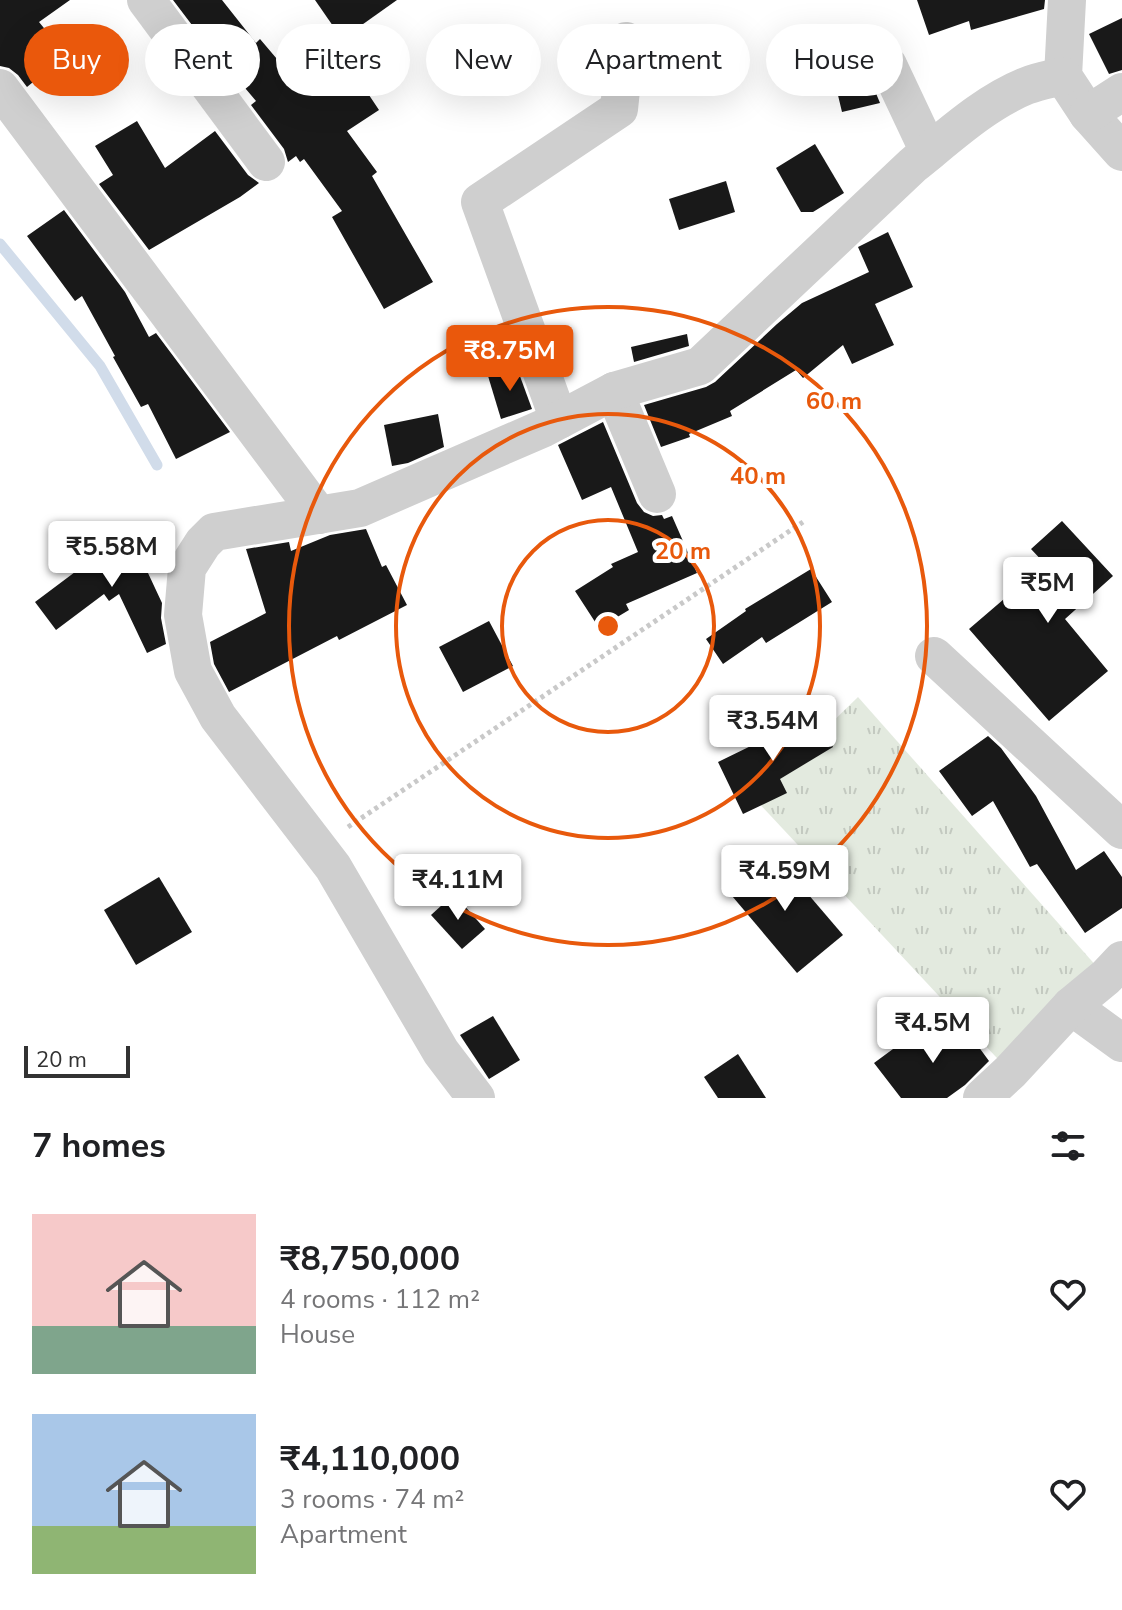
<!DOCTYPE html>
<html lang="en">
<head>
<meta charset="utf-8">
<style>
	:root { --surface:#fff; --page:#f6f6f6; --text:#202124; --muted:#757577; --accent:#ea580c }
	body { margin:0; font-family:"Nunito Sans",sans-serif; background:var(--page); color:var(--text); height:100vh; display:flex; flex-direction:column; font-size:30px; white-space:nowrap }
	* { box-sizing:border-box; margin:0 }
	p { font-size:26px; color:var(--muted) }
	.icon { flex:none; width:44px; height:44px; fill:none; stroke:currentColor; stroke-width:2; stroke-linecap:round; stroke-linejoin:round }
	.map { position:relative; height:1098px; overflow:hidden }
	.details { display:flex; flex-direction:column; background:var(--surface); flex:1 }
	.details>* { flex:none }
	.hud { position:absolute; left:24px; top:24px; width:1074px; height:72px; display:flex; gap:16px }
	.scale { position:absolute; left:24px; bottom:20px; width:106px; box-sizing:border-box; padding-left:8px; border:4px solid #323232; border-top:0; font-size:22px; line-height:28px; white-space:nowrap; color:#323232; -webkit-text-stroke:6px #fff; paint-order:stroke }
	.price { position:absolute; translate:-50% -68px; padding:0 18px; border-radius:8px; background:#fff; color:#222; font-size:26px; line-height:52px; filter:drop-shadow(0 2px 4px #0008) }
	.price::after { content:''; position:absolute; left:50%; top:48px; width:24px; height:18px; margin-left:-12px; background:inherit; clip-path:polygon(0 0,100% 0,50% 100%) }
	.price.selected { background:var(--accent); color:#fff }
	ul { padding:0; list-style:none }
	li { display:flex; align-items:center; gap:24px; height:200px; padding:0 32px }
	li span { display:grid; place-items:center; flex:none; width:224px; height:160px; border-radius:0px; color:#555 }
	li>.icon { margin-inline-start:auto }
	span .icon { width:96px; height:96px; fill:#fffc; stroke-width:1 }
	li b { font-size:34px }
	h2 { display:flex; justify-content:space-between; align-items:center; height:96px; padding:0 32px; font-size:34px }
	.pill { padding:0 28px; border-radius:36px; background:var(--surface); box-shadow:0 8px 32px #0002; font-size:28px; line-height:72px }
	.pill.selected { background:var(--accent); color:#fff }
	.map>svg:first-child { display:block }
	.grass { fill:url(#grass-tufts) }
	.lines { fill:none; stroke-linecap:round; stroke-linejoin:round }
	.stream { stroke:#d1dcea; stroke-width:11 }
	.building { fill:#191919 }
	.path { stroke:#c9c9c9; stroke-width:5; stroke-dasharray:4 4; stroke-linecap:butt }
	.minor { stroke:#cfcfcf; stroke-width:38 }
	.ring { fill:none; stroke:#e8590c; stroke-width:4 }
	.centre { fill:#e8590c; stroke:#fff; stroke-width:4 }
	.ring-label { font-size:24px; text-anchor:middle; font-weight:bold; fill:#e8590c; stroke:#fff; stroke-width:8; stroke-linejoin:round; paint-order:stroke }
</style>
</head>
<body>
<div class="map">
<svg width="1122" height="1098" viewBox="0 0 1122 1098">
	<defs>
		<pattern id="grass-tufts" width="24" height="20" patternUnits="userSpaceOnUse" patternTransform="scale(2)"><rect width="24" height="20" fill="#e3eadf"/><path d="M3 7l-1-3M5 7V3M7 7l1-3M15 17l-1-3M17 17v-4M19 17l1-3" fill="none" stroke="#c3c9c0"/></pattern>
	</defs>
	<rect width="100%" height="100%" fill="#fff"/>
	<path class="grass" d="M858,697L1106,977L1010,1072L754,798Z"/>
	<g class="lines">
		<path class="stream" d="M0,244L100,366L157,465"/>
	</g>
	<g class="building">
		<path d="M0,0H70L39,22L66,55L27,87L18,75L9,68L0,66Z"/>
		<path d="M173,0H222L256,43L260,39L299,85L343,56L379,110L347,131L377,172L372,176L433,282L384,309L332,217L342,211L304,159L300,162L296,156L288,162L284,149L251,105L256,101L219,57L217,58Z"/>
		<path d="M315,0H397L342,39Z"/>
		<path d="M917,0H1045L1044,9L971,30L969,21L929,35Z"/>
		<path d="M1122,18V70L1109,74L1089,34Z"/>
		<path d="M868,56L866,64L868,74L880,103L842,112L831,66Z"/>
		<path d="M137,121L165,168L215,131L248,175L259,183L240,197L149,250L99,184L113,175L95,146Z"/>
		<path d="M815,144L844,193L813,212H801L776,168Z"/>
		<path d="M726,181L735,212L679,230L669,199Z"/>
		<path d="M64,210L125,292L149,337L156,333L230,432L176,459L148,404L141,407L113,357L115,356L82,296L75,301L27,236Z"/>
		<path d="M888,232L913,287L875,304L894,345L852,364L843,345L803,378L796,370L730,411L732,416L689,434L690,437L661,447L644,405L706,387L715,382L777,324L802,303L869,272L858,247Z"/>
		<path d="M687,334L689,346L634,362L631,347Z"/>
		<path d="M517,368L532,409L501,419L488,376Z"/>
		<path d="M438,414L444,447L408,463L392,466L384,425Z"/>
		<path d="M603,422L637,503L644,512L653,516L662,515L664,519L672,516L697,573L626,604L629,610L599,628L575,591L613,567L611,564L638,552L611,487L582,500L558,445Z"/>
		<path d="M1062,521L1113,576L1065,619L1108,671L1049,721L969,629L1045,564L1031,549Z"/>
		<path d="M129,528L157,566L148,573L162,603L161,618L166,644L147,653L119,594L109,601L104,594L56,630L35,602L83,566L81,563Z"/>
		<path d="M366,529L382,567L386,565L407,605L339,640L337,636L229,692L214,664L210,642L266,613L246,549L289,542L291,551L330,535Z"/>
		<path d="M811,569L832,602L766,643L762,637L723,664L706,639L746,611L745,609Z"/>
		<path d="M489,621L513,666L463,692L439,647Z"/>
		<path d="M813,714L833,747L780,779L787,793L743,814L718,762L761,741L763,744Z"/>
		<path d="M988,736L1001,748L1036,796L1076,870L1104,851L1122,877V908L1085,933L1037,864L1030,867L993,801L972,816L939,771Z"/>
		<path d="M772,852L843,935L797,973L727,890Z"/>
		<path d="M159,877L192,932L136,965L104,910Z"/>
		<path d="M454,894L485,929L462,949L431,915Z"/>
		<path d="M493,1016L520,1060L489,1079L460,1035Z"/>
		<path d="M959,1020L989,1061L965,1085L947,1098H901L874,1063L912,1035L922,1047Z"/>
		<path d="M738,1054L766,1098H718L704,1077Z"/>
	</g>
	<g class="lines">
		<path class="path" d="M348,827L803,522"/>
		<g class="minor">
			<path d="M146,0L266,162"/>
			<path d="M1067,0L1063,76L1088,114L1122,152"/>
			<path d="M888,65L929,152"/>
			<path d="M0,88L319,515"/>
			<path d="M1088,114L1122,92"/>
			<path d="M614,391L657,494"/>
			<path d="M559,420L480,202L619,109L626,41"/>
			<path d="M934,656L1122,830"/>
			<path d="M1071,1006L1122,1043"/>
			<path d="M476,1098L441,1052L333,867L218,717L193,671L183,615L187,568L203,543L214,532L360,508L544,428L614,391L700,366L913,165C948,137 984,103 1026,86C1038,81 1051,79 1063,76"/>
			<path d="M982,1098L1010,1072L1071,1006L1106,977L1122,960"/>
		</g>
	</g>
	<g class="ring">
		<circle cx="608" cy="626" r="106"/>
		<circle cx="608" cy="626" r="212"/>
		<circle cx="608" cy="626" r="319"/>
	</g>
	<circle cx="608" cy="626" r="12" class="centre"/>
	<g class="ring-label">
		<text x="834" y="409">60 m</text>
		<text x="758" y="484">40 m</text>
		<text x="683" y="559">20 m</text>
	</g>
</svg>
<div class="scale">20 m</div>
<b class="price selected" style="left:510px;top:393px">₹8.75M</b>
<b class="price" style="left:112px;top:589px">₹5.58M</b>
<b class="price" style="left:1048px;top:625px">₹5M</b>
<b class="price" style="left:773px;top:763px">₹3.54M</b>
<b class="price" style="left:785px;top:913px">₹4.59M</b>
<b class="price" style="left:458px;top:922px">₹4.11M</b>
<b class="price" style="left:933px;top:1065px">₹4.5M</b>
<div class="hud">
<a class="pill selected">Buy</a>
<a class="pill">Rent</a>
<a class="pill">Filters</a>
<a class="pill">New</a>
<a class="pill">Apartment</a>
<a class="pill">House</a>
</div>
</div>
<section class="details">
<h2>7 homes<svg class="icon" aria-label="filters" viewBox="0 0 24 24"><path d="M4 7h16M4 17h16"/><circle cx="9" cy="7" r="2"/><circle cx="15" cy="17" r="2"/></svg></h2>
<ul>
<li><span style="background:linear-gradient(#f6c9c9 70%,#7fa58c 0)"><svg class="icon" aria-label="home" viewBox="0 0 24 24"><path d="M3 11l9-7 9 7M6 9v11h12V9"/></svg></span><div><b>₹8,750,000</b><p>4 rooms · 112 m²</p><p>House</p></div><svg class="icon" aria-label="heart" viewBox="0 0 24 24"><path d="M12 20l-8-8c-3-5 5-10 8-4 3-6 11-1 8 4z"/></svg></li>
<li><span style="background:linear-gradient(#a9c7e8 70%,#8fb573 0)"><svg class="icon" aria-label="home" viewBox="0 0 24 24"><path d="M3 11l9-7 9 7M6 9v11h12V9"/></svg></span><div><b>₹4,110,000</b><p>3 rooms · 74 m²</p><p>Apartment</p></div><svg class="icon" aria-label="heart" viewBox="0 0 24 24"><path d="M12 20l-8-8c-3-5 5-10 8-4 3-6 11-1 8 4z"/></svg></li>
</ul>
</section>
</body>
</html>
